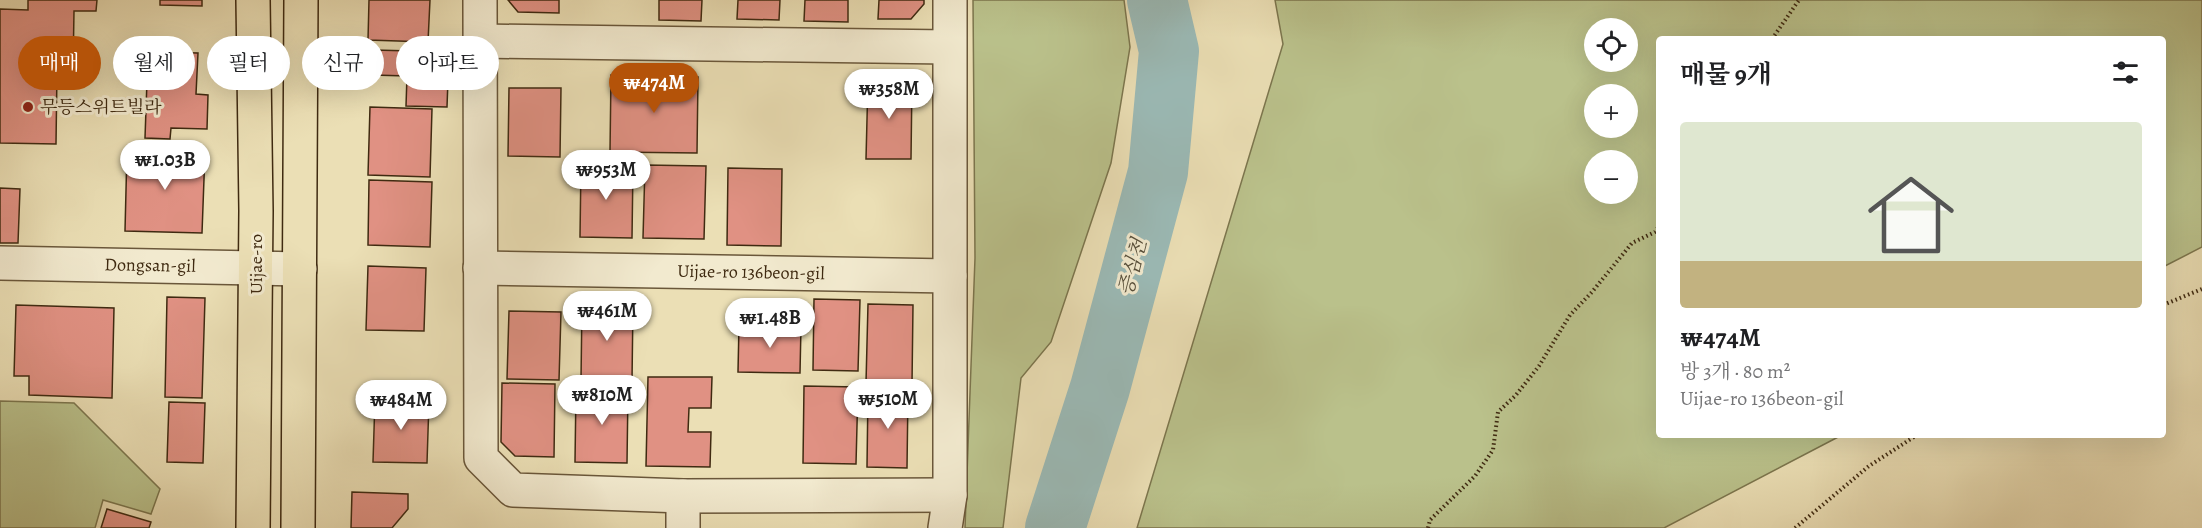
<!DOCTYPE html>
<html lang="ko">
<head>
<meta charset="utf-8">
<style>
	:root { --surface:#fff; --page:#f2f2f2; --text:#202124; --muted:#757577; --accent:#b45309 }
	body { margin:0; font-family:Alegreya,"Noto Serif KR",serif; background:var(--page); color:var(--text); height:100vh; display:flex; flex-direction:column; font-size:22px; white-space:nowrap }
	* { box-sizing:border-box; margin:0 }
	p { font-size:20px; color:var(--muted) }
	.icon { flex:none; width:33px; height:33px; fill:none; stroke:currentColor; stroke-width:2; stroke-linecap:round; stroke-linejoin:round }
	.map { position:relative; flex:1; overflow:hidden }
	.sheet { position:absolute; left:1656px; top:36px; width:510px; height:402px; display:flex; flex-direction:column; background:var(--surface); border-radius:6px; box-shadow:0 6px 24px #0002 }
	.sheet>* { flex:none }
	.top-card { position:absolute; left:18px; top:36px; width:570px; height:54px; display:flex; gap:12px }
	.tools { position:absolute; left:1584px; top:18px; display:grid; gap:12px }
	.tools a { display:grid; place-items:center; width:54px; height:54px; border-radius:50%; background:var(--surface); box-shadow:0 6px 24px #0002; font-size:30px }
	.price { position:absolute; translate:-50% -51px; padding:0 14px; border-radius:21px; background:#fff; color:#222; font-size:20px; line-height:39px; filter:drop-shadow(0 2px 3px #0008) }
	.price::after { content:''; position:absolute; left:50%; top:36px; width:18px; height:14px; margin-left:-9px; background:inherit; clip-path:polygon(0 0,100% 0,50% 100%) }
	.price.selected { background:var(--accent); color:#fff }
	ul { padding:0; list-style:none }
	li { display:grid; align-content:center; gap:12px; height:318px; padding:0 24px }
	li span { display:grid; place-items:center; height:186px; border-radius:6px; color:#555 }
	li>.icon { margin-inline-start:auto }
	span .icon { width:108px; height:108px; fill:#fffc; stroke-width:1 }
	li b { font-size:26px }
	h2 { display:flex; justify-content:space-between; align-items:center; height:72px; padding:0 24px; font-size:26px }
	.pill { padding:0 21px; border-radius:27px; background:var(--surface); box-shadow:0 6px 24px #0002; font-size:21px; line-height:54px }
	.pill.selected { background:var(--accent); color:#fff }
	.map>svg:first-child { display:block }
	.green { fill:#bac18b; stroke:#7c764e; stroke-width:1.5; fill-rule:evenodd }
	.lines { fill:none; stroke-linecap:round; stroke-linejoin:round }
	.river { stroke:#9bbab6; stroke-width:60 }
	.building { fill:#e09183; stroke:#3f2a11; stroke-width:1.5 }
	.minor-casing { stroke:#6a573a; stroke-width:36 }
	.major-casing { stroke:#3f2a11; stroke-width:36 }
	.path { stroke:#3f2a11; stroke-width:4; stroke-dasharray:1.5 3; stroke-linecap:butt }
	.minor { stroke:#f2eacf; stroke-width:33 }
	.major { stroke:#ebdfb5; stroke-width:33 }
	.poi-dot { fill:#8f2418; stroke:#f2eacf; stroke-width:2 }
	.labels { text-anchor:middle; stroke-width:6; stroke-linejoin:round; paint-order:stroke }
	.poi-label { font-size:18px; fill:#3f2a11; stroke:#f2eacf; text-anchor:start }
	.street-label { font-size:18px; fill:#3f2a11; stroke:#f2eacf }
	.water-label { font-size:20px; font-style:italic; fill:#564e3a; stroke:#f2eacf }
</style>
</head>
<body>
<div class="map">
<svg width="2202" height="528" viewBox="0 0 2202 528">
	<rect width="100%" height="100%" fill="#ebdfb5"/>
	<filter id="stains"><feTurbulence type="fractalNoise" baseFrequency=".00333" numOctaves="4"/><feColorMatrix values="0 0 0 0 .2 0 0 0 0 .09 0 0 0 0 .02 0 0 0 .5 -.17"/></filter>
	<radialGradient id="worn" r=".72"><stop offset=".6" stop-color="#630" stop-opacity="0"/><stop offset="1" stop-color="#630" stop-opacity=".3"/></radialGradient>
	<g class="green">
		<path d="M973,0H1124L1130,47L1111,163L1051,342L1021,378L1003,528H965L975,258Z"/>
		<path d="M1275,0H2202V247L2163,267V39H1659V435H1842L1664,528H1137L1283,44ZM1628,28V62H1594V28ZM1628,94V128H1594V94ZM1594,160H1628V194H1594Z"/>
		<path d="M0,401L74,403L160,489L151,514L103,500L95,528H0Z"/>
	</g>
	<g class="lines">
		<path class="river" d="M1055,528L1100,388L1158,172L1169,51L1157,0"/>
	</g>
	<g class="building">
		<path d="M28,0H97L96,11H74L73,71H57L56,144L0,143V9L28,10Z"/>
		<path d="M160,0H202V6L160,5Z"/>
		<path d="M369,0H430L428,42L368,40Z"/>
		<path d="M508,0H559V13L518,12Z"/>
		<path d="M659,0H702L701,21L659,20Z"/>
		<path d="M738,0H780L779,20L737,19Z"/>
		<path d="M805,0H848V22L804,21Z"/>
		<path d="M879,0H924V4L911,19H878Z"/>
		<path d="M374,50L449,52L447,107L406,106L407,76L373,75Z"/>
		<path d="M148,52L198,53L196,94L208,95L207,129L171,128L170,139L145,138Z"/>
		<path d="M611,75L698,77L697,153L610,152Z"/>
		<path d="M868,80L912,81L911,159H866Z"/>
		<path d="M509,88H561L560,157L508,156Z"/>
		<path d="M370,107L432,109L430,177L368,175Z"/>
		<path d="M127,150L205,152L202,233L125,231Z"/>
		<path d="M581,165L633,166L632,238L580,237Z"/>
		<path d="M645,165L706,166L704,239L643,238Z"/>
		<path d="M728,168L782,169L781,246L727,245Z"/>
		<path d="M369,180L432,182L430,247L368,245Z"/>
		<path d="M0,188L20,189L18,243H0Z"/>
		<path d="M368,266L426,268L424,331L366,330Z"/>
		<path d="M167,297L205,298L202,398L165,397Z"/>
		<path d="M814,299L860,300L858,371L813,370Z"/>
		<path d="M582,303L633,304L632,381L581,380Z"/>
		<path d="M868,304L913,305L912,384L866,383Z"/>
		<path d="M16,305L114,308L112,398L29,395V376H14Z"/>
		<path d="M509,311L561,312L559,380L507,379Z"/>
		<path d="M739,325L801,326L800,373L738,372Z"/>
		<path d="M648,377H712L711,408H689L688,432H711L710,467L646,466Z"/>
		<path d="M502,383L555,384L554,457L515,456L501,442Z"/>
		<path d="M804,386L858,387L856,464L803,463Z"/>
		<path d="M576,390H628L627,463L575,462Z"/>
		<path d="M868,393H908L907,468L867,467Z"/>
		<path d="M375,399L429,401L427,463L373,462Z"/>
		<path d="M169,402L205,403L203,463L167,462Z"/>
		<path d="M352,492L408,494V509L392,528H351Z"/>
		<path d="M107,509L151,522L149,528H101Z"/>
	</g>
	<g class="lines">
		<defs>
			<g id="minor">
				<path d="M480,0L481,458L513,490L683,496L950,495"/>
				<path d="M480,41L949,47"/>
				<path d="M0,263L300,269"/>
				<path d="M480,268L950,276"/>
				<path d="M683,528V496"/>
				<path d="M945,528L950,495V0"/>
			</g>
			<g id="major">
				<path d="M253,528L256,211L253,0"/>
				<path d="M298,528L301,0"/>
			</g>
		</defs>
		<use href="#minor" class="minor-casing"/>
		<use href="#major" class="major-casing"/>
		<g class="path">
			<path d="M1772,39L1799,0"/>
			<path d="M2163,305L2202,289"/>
			<path d="M1428,528L1430,520L1475,476L1493,450L1498,412L1516,395L1539,366L1570,315L1592,292L1632,243L1655,232L1659,226"/>
			<path d="M1795,528L1869,466L1917,435"/>
		</g>
		<use href="#minor" class="minor"/>
		<use href="#major" class="major"/>
	</g>
	<circle class="poi-dot" cx="28" cy="107" r="6"/>
	<g class="labels">
		<g class="poi-label">
			<text x="40" y="113">무등스위트빌라</text>
		</g>
		<g class="street-label">
			<text transform="translate(256 264) rotate(-90)" y="6">Uijae-ro</text>
			<text transform="translate(150 265) rotate(1)" y="6">Dongsan-gil</text>
			<text transform="translate(751 272) rotate(1)" y="6">Uijae-ro 136beon-gil</text>
		</g>
		<g class="water-label">
			<text transform="translate(1132 267) rotate(-75)" y="7">증심천</text>
		</g>
	</g>
	<rect width="100%" height="100%" filter="url(#stains)"/>
	<rect width="100%" height="100%" fill="url(#worn)"/>
</svg>
<div class="tools">
<a><svg class="icon" aria-label="locate" viewBox="0 0 24 24"><circle cx="12" cy="12" r="6"/><path d="M12 2v4M12 18v4M2 12h4M18 12h4"/></svg></a>
<a>+</a>
<a>−</a>
</div>
<b class="price selected" style="left:654px;top:114px">₩474M</b>
<b class="price" style="left:889px;top:120px">₩358M</b>
<b class="price" style="left:165px;top:191px">₩1.03B</b>
<b class="price" style="left:606px;top:201px">₩953M</b>
<b class="price" style="left:607px;top:342px">₩461M</b>
<b class="price" style="left:770px;top:349px">₩1.48B</b>
<b class="price" style="left:602px;top:426px">₩810M</b>
<b class="price" style="left:888px;top:430px">₩510M</b>
<b class="price" style="left:401px;top:431px">₩484M</b>
<div class="top-card">
<a class="pill selected">매매</a>
<a class="pill">월세</a>
<a class="pill">필터</a>
<a class="pill">신규</a>
<a class="pill">아파트</a>
</div>
<section class="sheet">
<h2>매물 9개<svg class="icon" aria-label="filters" viewBox="0 0 24 24"><path d="M4 7h16M4 17h16"/><circle cx="9" cy="7" r="2"/><circle cx="15" cy="17" r="2"/></svg></h2>
<ul>
<li><span style="background:linear-gradient(#dfe7d0 75%,#c2b280 0)"><svg class="icon" aria-label="home" viewBox="0 0 24 24"><path d="M3 11l9-7 9 7M6 9v11h12V9"/></svg></span><div><b>₩474M</b><p>방 3개 · 80 m²</p><p>Uijae-ro 136beon-gil</p></div></li>
</ul>
</section>
</div>
</body>
</html>
